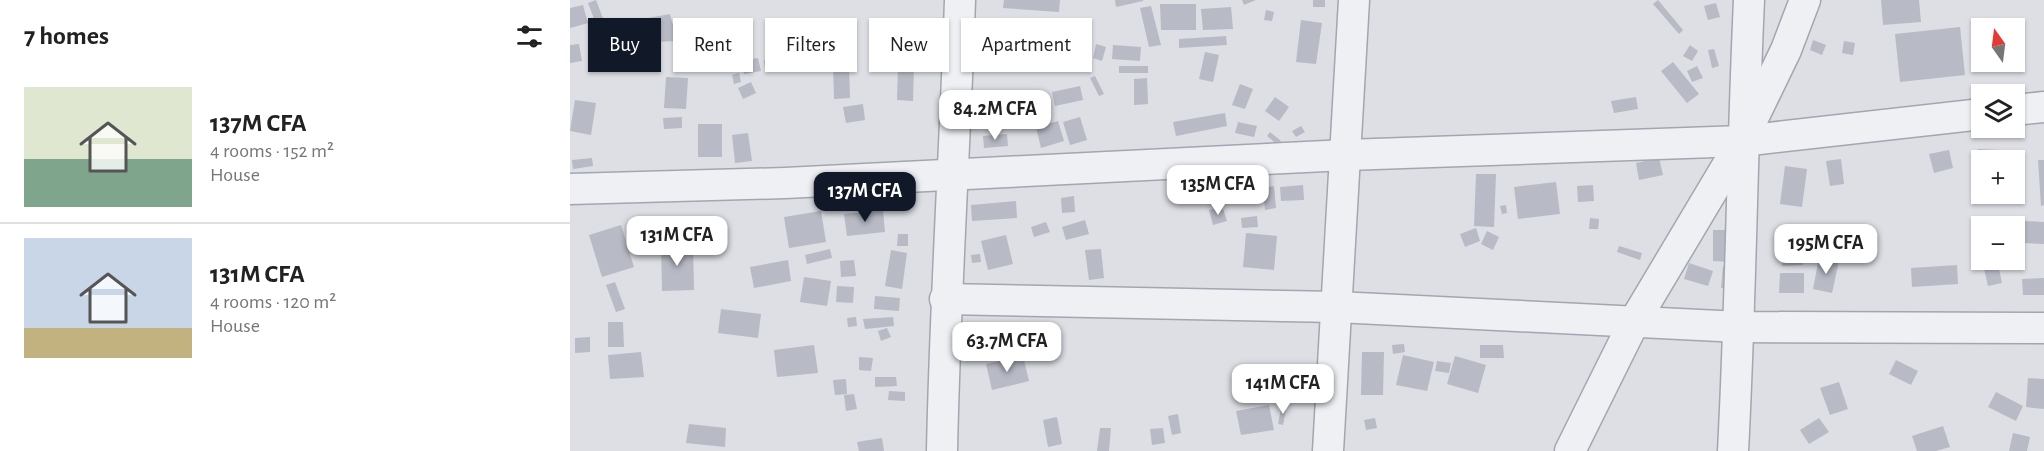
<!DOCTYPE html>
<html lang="en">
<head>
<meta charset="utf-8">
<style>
	:root { --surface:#fff; --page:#f6f6f6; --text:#222; --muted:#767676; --line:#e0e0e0; --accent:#111827 }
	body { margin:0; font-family:"Alegreya Sans",sans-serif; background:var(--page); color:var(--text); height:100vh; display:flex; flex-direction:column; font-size:22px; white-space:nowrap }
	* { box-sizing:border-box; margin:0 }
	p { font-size:20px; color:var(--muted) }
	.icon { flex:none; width:33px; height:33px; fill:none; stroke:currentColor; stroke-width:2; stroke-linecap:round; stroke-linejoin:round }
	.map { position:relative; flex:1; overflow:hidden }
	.sheet { display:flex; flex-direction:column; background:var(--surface); width:570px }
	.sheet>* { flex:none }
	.guide { position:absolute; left:18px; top:18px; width:570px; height:54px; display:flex; gap:12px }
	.needle { width:39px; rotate:346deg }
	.fabs { position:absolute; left:1401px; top:18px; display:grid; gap:12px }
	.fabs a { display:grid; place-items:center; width:54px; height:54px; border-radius:0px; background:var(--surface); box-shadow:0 2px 4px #0004; font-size:30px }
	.price { position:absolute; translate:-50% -51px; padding:0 14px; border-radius:12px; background:#fff; color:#222; font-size:20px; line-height:39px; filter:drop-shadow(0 2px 3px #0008) }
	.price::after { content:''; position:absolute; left:50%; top:36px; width:18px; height:14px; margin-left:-9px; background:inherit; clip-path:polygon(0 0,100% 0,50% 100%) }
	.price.selected { background:var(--accent); color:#fff }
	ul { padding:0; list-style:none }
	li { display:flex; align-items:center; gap:18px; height:150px; padding:0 24px }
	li+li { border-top:2px solid var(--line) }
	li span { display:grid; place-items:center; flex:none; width:168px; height:120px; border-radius:0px; color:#555 }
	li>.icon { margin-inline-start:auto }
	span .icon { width:72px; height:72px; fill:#fffc; stroke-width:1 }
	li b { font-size:26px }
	h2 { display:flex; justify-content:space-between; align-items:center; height:72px; padding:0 24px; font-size:26px }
	.chip { padding:0 21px; border-radius:0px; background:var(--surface); box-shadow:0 2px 4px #0004; font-size:21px; line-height:54px }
	.chip.selected { background:var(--accent); color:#fff }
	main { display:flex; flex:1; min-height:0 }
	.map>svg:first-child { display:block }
	.building { fill:#b8bac5 }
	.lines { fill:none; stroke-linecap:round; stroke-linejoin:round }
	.minor-casing { stroke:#a3a6af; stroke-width:33 }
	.minor { stroke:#eff0f4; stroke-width:30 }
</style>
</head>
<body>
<main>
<section class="sheet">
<h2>7 homes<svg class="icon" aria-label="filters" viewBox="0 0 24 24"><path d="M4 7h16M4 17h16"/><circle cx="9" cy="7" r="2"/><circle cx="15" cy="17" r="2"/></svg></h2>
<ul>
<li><span style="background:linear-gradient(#dfe7d0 60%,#7fa58c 0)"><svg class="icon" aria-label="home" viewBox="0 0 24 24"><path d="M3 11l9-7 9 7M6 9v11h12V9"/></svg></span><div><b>137M CFA</b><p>4 rooms · 152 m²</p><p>House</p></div></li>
<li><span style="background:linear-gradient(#c9d6e8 75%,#c2b280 0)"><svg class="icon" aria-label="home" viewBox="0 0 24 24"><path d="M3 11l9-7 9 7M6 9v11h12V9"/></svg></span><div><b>131M CFA</b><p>4 rooms · 120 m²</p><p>House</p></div></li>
</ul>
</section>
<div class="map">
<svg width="1474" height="451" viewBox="0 0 1474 451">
	<rect width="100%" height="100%" fill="#dddfe5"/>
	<g class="building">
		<path d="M26,0L41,39L33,42L18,3Z"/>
		<path d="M434,0H490L489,12L433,8Z"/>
		<path d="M545,0H573V1L546,7Z"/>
		<path d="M672,0H686L674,5Z"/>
		<rect x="743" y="0" width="12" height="7"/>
		<path d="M1088,0L1113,30L1109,34L1083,4Z"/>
		<path d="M1311,0H1349L1351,22L1313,25Z"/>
		<path d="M1146,3L1150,17L1138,20L1134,6Z"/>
		<path d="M590,4H626V30H591Z"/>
		<path d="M13,5L18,23L0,28V8Z"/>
		<path d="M581,6L591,45L579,47L570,8Z"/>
		<path d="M661,7L663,29L633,30L631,9Z"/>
		<path d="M696,10L704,12L702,21L694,20Z"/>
		<path d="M100,14L107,41L84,42L78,18Z"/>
		<path d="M731,20L752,23L746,64L726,62Z"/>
		<path d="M48,24H74V54L48,55Z"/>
		<path d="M1390,27L1395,75L1330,82L1325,34Z"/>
		<path d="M656,36L657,45L609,48V39Z"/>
		<path d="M450,38L479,44L476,56L447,50Z"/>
		<path d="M1243,40L1256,45L1252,55L1240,50Z"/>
		<path d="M1274,41L1285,43L1283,55L1272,53Z"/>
		<path d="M9,44L12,61L0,63V45Z"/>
		<path d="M526,44L536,47L532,61L523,58Z"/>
		<path d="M543,45L571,47L570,61L542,59Z"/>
		<path d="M1120,45L1128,51L1122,61L1113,56Z"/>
		<path d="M1144,49L1149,66L1142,68L1138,50Z"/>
		<path d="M635,52L649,55L643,82L629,79Z"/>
		<path d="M225,55L227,64L195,69L194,60Z"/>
		<path d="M188,58L191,71L174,74L171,61Z"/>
		<path d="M1103,62L1129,94L1117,103L1091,71Z"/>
		<path d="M263,64H279L280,98L264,99Z"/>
		<path d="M328,65H344L343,101L327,100Z"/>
		<rect x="549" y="66" width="29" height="7"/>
		<path d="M1127,66L1133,78L1122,82L1117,71Z"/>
		<path d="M169,73L171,82L164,84L162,75Z"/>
		<path d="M525,76L534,94L529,96L520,78Z"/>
		<path d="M96,77L118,78L116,109L94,108Z"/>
		<path d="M577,78L578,104L564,105V79Z"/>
		<path d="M181,82L186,93L173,99L168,88Z"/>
		<path d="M670,84L683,89L675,109L662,105Z"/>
		<path d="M510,86L513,100L485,106L482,92Z"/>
		<path d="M475,92L477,123L419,127L417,96Z"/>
		<path d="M705,97L719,107L709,121L695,111Z"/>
		<path d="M1066,97L1068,109L1044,113L1041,101Z"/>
		<path d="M5,100L26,103L21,135L0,131Z"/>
		<path d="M293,104L295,120L276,123L273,107Z"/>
		<path d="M655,113L657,126L606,136L603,122Z"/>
		<path d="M112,117V128L94,129L93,118Z"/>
		<path d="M510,117L517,140L500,145L493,122Z"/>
		<path d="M488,121L494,141L471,148L466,127Z"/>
		<path d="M668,122L687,126L684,137L665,133Z"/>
		<rect x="128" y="124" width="24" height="33"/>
		<path d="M731,126L735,132L726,137L722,131Z"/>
		<path d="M700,132L711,141L708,145L697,136Z"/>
		<path d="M178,133L182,161L165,163L162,135Z"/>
		<path d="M437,134L438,146L414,148L413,136Z"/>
		<path d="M1408,149L1429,150V160H1412V179H1406Z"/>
		<path d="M1379,150L1383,168L1364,173L1359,154Z"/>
		<path d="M22,158L23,166L3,169L2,160Z"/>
		<path d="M1089,158L1093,175L1069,180L1066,163Z"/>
		<path d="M1271,159L1274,184L1260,186L1256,161Z"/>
		<path d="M1468,160H1474V205L1471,206Z"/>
		<path d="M1215,166L1237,169L1232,207L1210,204Z"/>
		<path d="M906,174H926L924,227L904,226Z"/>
		<path d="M673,180L675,196L648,200L646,183Z"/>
		<path d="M986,182L990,214L948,219L944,187Z"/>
		<path d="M733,185L734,200L711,201L710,187Z"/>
		<path d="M1023,185L1024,201L1008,202L1007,186Z"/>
		<path d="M704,186L706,208L695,210L693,188Z"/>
		<path d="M504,196L505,212L492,213L491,198Z"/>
		<path d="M446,201L447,218L402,221L401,205Z"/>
		<path d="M936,205L937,213L932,214L930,206Z"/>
		<path d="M652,206L657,221L643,225L639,210Z"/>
		<path d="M313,210L315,232L277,236L274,214Z"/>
		<path d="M251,211L256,242L219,248L214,217Z"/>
		<path d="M687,216L688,227L672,228L671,218Z"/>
		<path d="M1409,216H1436V226H1412L1410,231Z"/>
		<path d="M1020,218L1029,219L1028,229H1019Z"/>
		<path d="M515,220L519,234L496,240L492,227Z"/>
		<path d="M1455,221L1474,222V244L1453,243Z"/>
		<path d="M476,222L480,232L464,237L461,227Z"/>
		<path d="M51,225L64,267L32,277L19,235Z"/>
		<path d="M906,228L910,241L895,247L890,234Z"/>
		<path d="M1143,230H1161V262L1143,261Z"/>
		<path d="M917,231L929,237L923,250L911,244Z"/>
		<path d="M676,233L707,236L704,270L673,267Z"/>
		<path d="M328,234H338V246H327Z"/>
		<path d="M1242,234L1245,246L1234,248L1232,237Z"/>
		<path d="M436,235L443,264L418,270L411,241Z"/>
		<path d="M91,243H123L124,290L92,291Z"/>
		<path d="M1049,246L1072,253L1070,260L1047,252Z"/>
		<path d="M1232,246L1233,265L1212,266L1210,247Z"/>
		<path d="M260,249L262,258L237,264L235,255Z"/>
		<path d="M531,249L534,278L519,280L515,250Z"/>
		<path d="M321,250L337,253L332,289L315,286Z"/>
		<path d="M410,254L411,262L402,263L401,255Z"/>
		<path d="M1249,257L1269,261L1262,293L1243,289Z"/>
		<path d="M218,260L221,281L184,288L180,267Z"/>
		<path d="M284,260L286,276L271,277L270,261Z"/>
		<path d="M1412,260H1427L1432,283L1418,286Z"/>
		<path d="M1119,263L1143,271L1138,286L1114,279Z"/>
		<path d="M1387,265L1388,284L1342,287L1341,268Z"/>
		<path d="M1153,266L1165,267L1164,289L1151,288Z"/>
		<path d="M1210,273H1234V293H1209Z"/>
		<path d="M234,277L261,281L257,306L230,302Z"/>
		<path d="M1474,278V295H1453L1452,279Z"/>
		<path d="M45,282L55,309L46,312L36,285Z"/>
		<path d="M267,286L284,287L283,303L266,302Z"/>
		<path d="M305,296L330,298L329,311L304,309Z"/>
		<path d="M151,309L191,314L188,338L148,333Z"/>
		<path d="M286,317L287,326L278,327L277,318Z"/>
		<path d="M323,317L324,326L295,329L293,319Z"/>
		<path d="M38,322H53L54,347H38Z"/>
		<path d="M317,328L321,337L311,341L308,331Z"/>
		<path d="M20,337V352L5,353V338Z"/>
		<path d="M406,337L412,357L398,361L392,341Z"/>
		<path d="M834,344L835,352L823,354L822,345Z"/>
		<path d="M244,345L248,373L207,377L204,350Z"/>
		<path d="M910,345H933L934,358H910Z"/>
		<path d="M71,352L74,377L40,379L38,355Z"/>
		<path d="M792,352H814L813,395H791Z"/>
		<path d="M833,355L864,362L857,391L826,385Z"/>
		<path d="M453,356L459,381L422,390L416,364Z"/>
		<path d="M885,356L916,365L908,393L877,384Z"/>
		<path d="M289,357L303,358L301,371L289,370Z"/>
		<path d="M1326,360L1348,371L1341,385L1319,374Z"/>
		<path d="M867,361L881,363L879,373L865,371Z"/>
		<path d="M305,377H326L327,386L305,387Z"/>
		<path d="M1458,378L1474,379V409L1456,407Z"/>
		<path d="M276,379L277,394L265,395L263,380Z"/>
		<path d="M1269,382L1278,409L1260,415L1250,388Z"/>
		<path d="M319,391L335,392V401L318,400Z"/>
		<path d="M1426,392L1453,406L1446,421L1418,407Z"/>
		<path d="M284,394L287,409L276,411L274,395Z"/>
		<path d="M712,404L717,405L713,425L708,424Z"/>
		<path d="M699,405L704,430L671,435L666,411Z"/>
		<path d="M608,414L611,433L602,435L598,416Z"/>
		<path d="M487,417L492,444L478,447L473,420Z"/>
		<path d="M805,418L807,428L796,430L794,420Z"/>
		<path d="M1249,418L1259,432L1239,444L1230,430Z"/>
		<path d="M119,424L156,428L155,447L116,443Z"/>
		<path d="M1373,426L1380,447L1366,451H1347L1342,436Z"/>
		<path d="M530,428H541L539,451H527Z"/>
		<path d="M593,428L595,443L582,445L580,429Z"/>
		<path d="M1443,433L1460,437L1457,451H1439Z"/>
		<path d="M312,438L314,451H289L287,442Z"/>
	</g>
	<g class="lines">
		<defs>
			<g id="minor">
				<path d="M1444,110L1474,107"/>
				<path d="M0,189L215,183L776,155L1172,141L1412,114"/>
				<path d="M375,299L767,307L1170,327L1474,328"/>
				<path d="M372,451C375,300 385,150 390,0"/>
				<path d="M758,451L784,0"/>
				<path d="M1000,451L1064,322L1172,141L1216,50L1235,0"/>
				<path d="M1163,451C1171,301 1172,150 1179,0"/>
			</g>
		</defs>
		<use href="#minor" class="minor-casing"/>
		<use href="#minor" class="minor"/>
	</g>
</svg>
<div class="fabs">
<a><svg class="needle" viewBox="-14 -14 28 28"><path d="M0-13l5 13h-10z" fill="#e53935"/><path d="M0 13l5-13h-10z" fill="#767676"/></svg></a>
<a><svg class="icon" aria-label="layers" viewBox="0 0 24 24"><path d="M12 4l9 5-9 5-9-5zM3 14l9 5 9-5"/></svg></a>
<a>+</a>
<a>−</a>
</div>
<b class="price" style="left:425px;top:141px">84.2M CFA</b>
<b class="price" style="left:648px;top:216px">135M CFA</b>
<b class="price selected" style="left:295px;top:223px">137M CFA</b>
<b class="price" style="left:107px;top:267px">131M CFA</b>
<b class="price" style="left:1256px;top:275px">195M CFA</b>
<b class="price" style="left:437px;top:373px">63.7M CFA</b>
<b class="price" style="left:713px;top:415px">141M CFA</b>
<div class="guide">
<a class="chip selected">Buy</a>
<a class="chip">Rent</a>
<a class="chip">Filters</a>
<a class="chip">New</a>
<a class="chip">Apartment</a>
</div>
</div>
</main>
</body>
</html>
